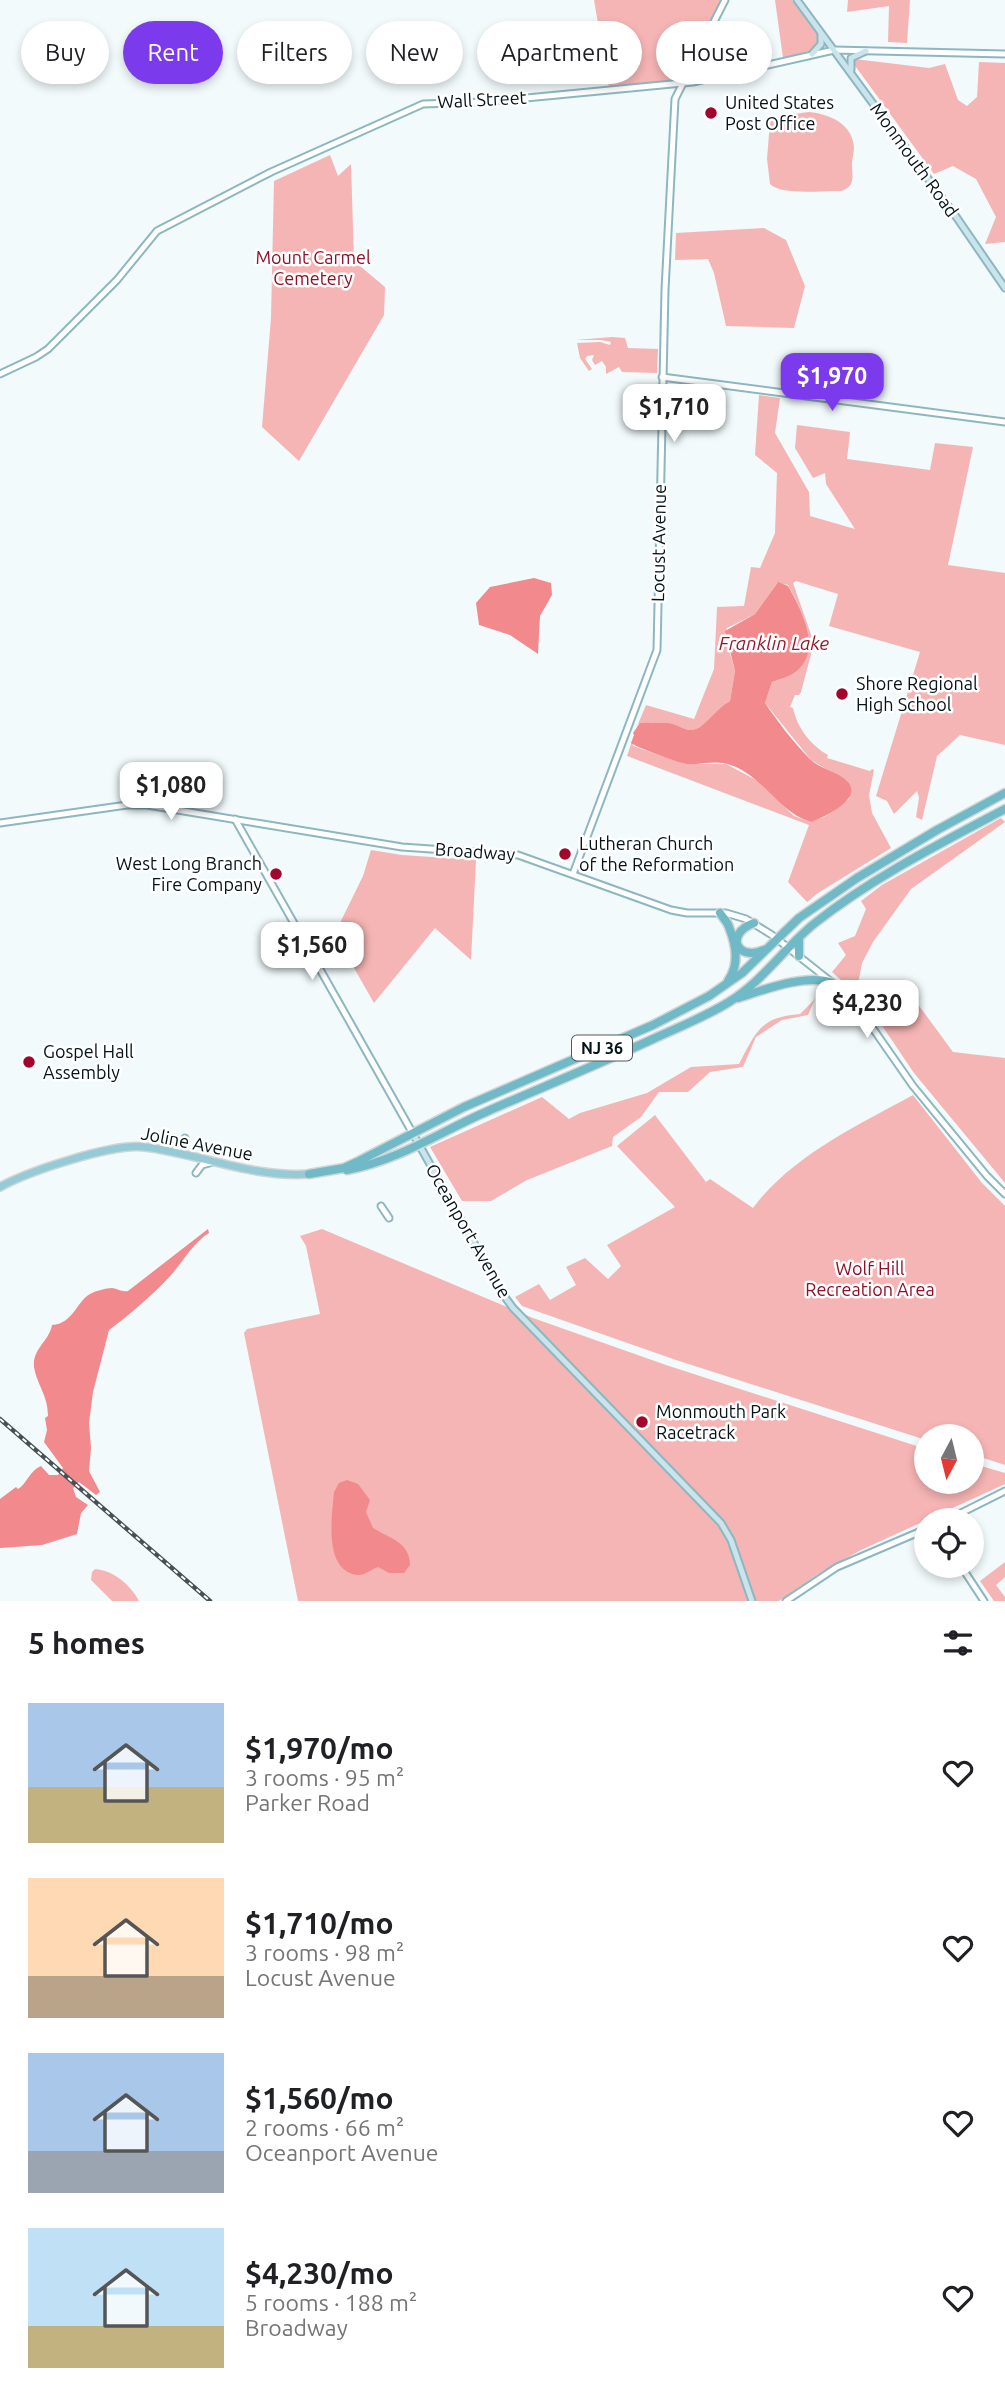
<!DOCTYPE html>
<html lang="en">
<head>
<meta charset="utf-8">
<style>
	:root { --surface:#fff; --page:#f2f2f2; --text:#202124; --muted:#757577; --accent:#7c3aed }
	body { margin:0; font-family:Ubuntu,sans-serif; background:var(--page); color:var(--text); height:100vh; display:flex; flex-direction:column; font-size:26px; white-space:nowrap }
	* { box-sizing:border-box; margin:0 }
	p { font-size:23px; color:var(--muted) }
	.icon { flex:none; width:38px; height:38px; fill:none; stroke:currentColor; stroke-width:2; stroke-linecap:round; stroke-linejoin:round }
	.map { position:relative; height:1601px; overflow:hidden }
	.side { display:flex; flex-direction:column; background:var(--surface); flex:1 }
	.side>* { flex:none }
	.banner { position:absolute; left:21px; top:21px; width:964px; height:63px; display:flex; gap:14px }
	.needle { width:46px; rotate:187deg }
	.controls { position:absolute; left:914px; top:1424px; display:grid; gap:14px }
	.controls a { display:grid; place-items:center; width:70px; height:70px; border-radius:50%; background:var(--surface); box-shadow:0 4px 10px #0003; font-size:35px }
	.price { position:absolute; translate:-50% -60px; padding:0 16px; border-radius:14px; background:#fff; color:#222; font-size:23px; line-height:46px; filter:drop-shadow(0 2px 4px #0008) }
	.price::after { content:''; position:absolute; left:50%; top:42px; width:21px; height:16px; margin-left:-10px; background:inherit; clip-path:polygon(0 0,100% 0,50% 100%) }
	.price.active { background:var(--accent); color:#fff }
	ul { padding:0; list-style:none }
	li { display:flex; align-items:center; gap:21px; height:175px; padding:0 28px }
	li span { display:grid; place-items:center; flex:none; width:196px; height:140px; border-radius:0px; color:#555 }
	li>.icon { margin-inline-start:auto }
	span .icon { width:84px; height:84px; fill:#fffc; stroke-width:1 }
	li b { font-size:30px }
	h2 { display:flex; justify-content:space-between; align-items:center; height:84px; padding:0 28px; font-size:30px }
	.chip { padding:0 24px; border-radius:32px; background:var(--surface); box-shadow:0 4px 10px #0003; font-size:24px; line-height:63px }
	.chip.active { background:var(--accent); color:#fff }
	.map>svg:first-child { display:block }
	.green { fill:#f5b5b4 }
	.water { fill:#f2898c }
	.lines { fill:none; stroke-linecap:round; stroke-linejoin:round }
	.tertiary-casing { stroke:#8db7c0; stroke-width:9 }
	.secondary-casing { stroke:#8db7c0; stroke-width:9 }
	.primary-casing { stroke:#d2d5d5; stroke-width:10 }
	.trunk-casing { stroke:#d2d5d5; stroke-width:11 }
	.tertiary { stroke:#fff; stroke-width:5 }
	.secondary { stroke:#c9e5eb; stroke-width:5 }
	.primary { stroke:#94cbd6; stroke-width:7 }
	.trunk { stroke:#70bac8; stroke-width:8 }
	.rail-casing { stroke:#445255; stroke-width:4.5 }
	.rail { stroke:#fff; stroke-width:2; stroke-dasharray:5; stroke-linecap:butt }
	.poi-dot { fill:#a3062c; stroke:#fff; stroke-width:2.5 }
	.labels { text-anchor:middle; stroke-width:5; stroke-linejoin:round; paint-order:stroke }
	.shield { fill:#fff; stroke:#4f5a5d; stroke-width:2 }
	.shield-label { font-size:16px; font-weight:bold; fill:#041417 }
	.street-label { font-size:18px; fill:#041417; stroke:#fff }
	.poi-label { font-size:18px; fill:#041417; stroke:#fff; text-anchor:start }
	.park-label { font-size:18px; fill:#8f1028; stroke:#fff }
	.water-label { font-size:19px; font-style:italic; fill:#95192d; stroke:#fff }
</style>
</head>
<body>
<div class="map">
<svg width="1005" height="1601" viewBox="0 0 1005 1601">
	<rect width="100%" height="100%" fill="#f2fafc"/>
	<g class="green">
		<path d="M594,0H721L697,46L684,40L681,47L693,53L681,76L672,81L609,87Z"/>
		<path d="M775,0H792L817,34L819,43L813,50L783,58Z"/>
		<path d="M848,0H910L907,43L888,42L889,6L847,12Z"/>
		<path d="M855,59L929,68L945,64L958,100L967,106L977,97L979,62L1005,63V242L985,244L996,217L976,179L953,166L934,174L853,63Z"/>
		<path d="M809,112C829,114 852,123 854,147C854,153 852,158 852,164C852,177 856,186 841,191C822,190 782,196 770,184L767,159L770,122L780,116Z"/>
		<path d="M330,155L338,176L351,164L354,261L385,287L384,315L299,461L262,427L271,318L274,181Z"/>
		<path d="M764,228L786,240L805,286L794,328L726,326L714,273L708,259L675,260L676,233Z"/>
		<path d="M612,337L625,338L628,348L658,349L657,373L622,372L619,367L606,374V367L602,361L595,365L592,360L594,355L587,356L585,359L592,369L589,371L580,358L577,343L600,342L610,345L611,342L601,340H576Z"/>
		<path d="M759,395L780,398L775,433L809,492L810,516L855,529L826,484L825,473L813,478L795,448L797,425L850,432L847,459L930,470L935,443L973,447L948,565L1005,573V745L960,735L937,756L922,820L916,817L919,798L917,791L894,814L887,801L876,796L920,652L829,626L838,594L796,581L793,583L814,643L801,692L799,695H795L790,707L793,708C797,727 810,745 828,755L827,758L870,771L872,769L874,770L869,795L872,813L891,848L818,893L807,902L788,882L809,825L627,756L632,741L633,746L685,764H726L758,781L794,816L811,822L826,816L849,799L850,788L847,781L811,760L765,703L772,682C780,679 790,677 797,671C823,649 801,609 788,585L777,583L755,614L727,628L725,636L735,671L730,701C717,708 711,719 700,727C687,735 679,724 667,723C661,722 646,723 639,724L636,729L646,705L694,719L714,669L717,607L744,606L751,567L760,568L775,533L777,473L755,455Z"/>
		<path d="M1001,818L1005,822L911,889L873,942L862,963L858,984L863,993L854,988L851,989L832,972L846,955L838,943L855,936L866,909L861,901L882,885Z"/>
		<path d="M371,850L402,855L476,860L471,960L435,928L374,1003L354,968L358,958L338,927L363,876Z"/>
		<path d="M815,999L808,1015L782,1020L756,1037L743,1067L710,1072L688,1092H659L641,1117L613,1137L612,1146L527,1180L491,1201H462L430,1147L542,1097L569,1119L580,1113L647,1093L691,1067L739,1064C756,1032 760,1017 800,1014Z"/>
		<path d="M864,999L917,1003L953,1052L1005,1058V1183L914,1073Z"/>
		<path d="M913,1095L982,1183L1005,1206V1465L971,1454V1437H926V1440L676,1360L522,1306L515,1297L539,1284L550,1300L576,1285L566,1267L585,1258L608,1279L621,1266L607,1245L675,1207L617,1146L655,1115L706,1182L710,1179L753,1208C792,1156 856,1126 913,1095Z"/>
		<path d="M322,1229L533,1318L666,1365L926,1449V1482H971V1463L1005,1473V1484L859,1551L818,1574L779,1601H298L244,1333L247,1329L320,1314L306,1246L300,1236Z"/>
		<path d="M1005,1562V1577L996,1585L1005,1597V1601H994L980,1581Z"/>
		<path d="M95,1569C115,1571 130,1585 139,1601H112L91,1580L92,1572Z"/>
	</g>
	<g class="water">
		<path d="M534,578L551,583L552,595L540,616L538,654L510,635L479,625L476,603L490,587Z"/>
		<path d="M778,582L788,586C801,609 823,649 797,671C790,677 780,679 772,682L765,703C778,722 793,742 809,758C819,769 837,771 847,781C865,799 823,817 812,822C777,813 761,770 723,763C711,761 698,765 686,764C679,763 634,746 631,743L634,735L633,733L640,723C647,723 662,722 668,723C680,724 687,735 700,727C711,719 717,708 730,701L735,671L725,631L755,614Z"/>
		<path d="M208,1229L209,1233C194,1242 183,1261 172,1274C156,1292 128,1316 109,1330L93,1392L89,1423L91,1448L89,1471L100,1492L96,1495L79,1482L73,1488L76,1497L88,1505L81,1513L77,1534L42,1545L0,1548V1499L16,1487L18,1489C26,1485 30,1470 41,1466L49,1475H58L63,1468L44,1442L47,1430L45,1418L48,1416C48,1395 37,1385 34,1367C32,1349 50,1340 52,1325C73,1324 77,1301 90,1294C95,1291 107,1288 112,1288C119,1289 121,1292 128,1291Z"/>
		<path d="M347,1480L358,1484L370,1500L366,1512L373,1528C389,1538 410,1542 410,1565L404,1573H389L378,1567C371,1569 365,1576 357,1575C323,1570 332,1516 334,1492L339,1483Z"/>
	</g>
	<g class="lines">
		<defs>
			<g id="tertiary">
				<path d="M0,374L36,357L48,349L117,280L157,231L271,172L423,104L484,102L693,82L834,50L1005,54"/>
				<path d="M662,377L1005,422"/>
				<path d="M235,819L412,1132"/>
				<path d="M0,823L127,805H147L402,847L518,855L671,910L687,913H726L746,919L772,935L839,988L860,1010L913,1086L987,1176L1005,1194"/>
				<path d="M573,874L657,650L665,290L675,99L725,0"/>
				<path d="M174,1151L181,1146L185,1138"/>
				<path d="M196,1173L202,1165L213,1162"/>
				<path d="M381,1206L389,1218"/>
				<path d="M945,1521L1005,1491"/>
				<path d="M961,1566L984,1601"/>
				<path d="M786,1601L837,1567L926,1529"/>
			</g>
			<g id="secondary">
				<path d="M797,0L957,218L1005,288"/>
				<path d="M812,54L821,44V34"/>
				<path d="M851,70V58L866,51"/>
				<path d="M412,1132L502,1293L513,1308L721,1523L731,1540L752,1601"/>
			</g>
			<path id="primary" d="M0,1187C29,1171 113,1143 145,1147C200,1154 253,1178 309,1174"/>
			<g id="trunk">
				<path d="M720,913C723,918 727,921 729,927C736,945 740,964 728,981"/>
				<path d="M754,923C724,934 737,962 764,950"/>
				<path d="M799,938V956"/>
				<path d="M738,998C763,990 807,973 832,983"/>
				<path d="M347,1170C397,1161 442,1131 488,1111C543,1087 599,1064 653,1039C679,1027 705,1017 729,1002C762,982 785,947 815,923C872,878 941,843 1005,809"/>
				<path d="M309,1174L344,1168L357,1162L464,1107L653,1025L709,996L742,973L799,918L857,878L937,830L1005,793"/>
			</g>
		</defs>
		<use href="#tertiary" class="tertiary-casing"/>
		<use href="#secondary" class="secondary-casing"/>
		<use href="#primary" class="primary-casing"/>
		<use href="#trunk" class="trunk-casing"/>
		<use href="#tertiary" class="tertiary"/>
		<use href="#secondary" class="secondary"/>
		<use href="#primary" class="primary"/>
		<use href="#trunk" class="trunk"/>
		<defs>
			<path id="rail" d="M0,1419L210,1601"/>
		</defs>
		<use href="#rail" class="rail-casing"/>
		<use href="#rail" class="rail"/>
	</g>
	<g class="poi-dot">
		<circle cx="711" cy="113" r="7"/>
		<circle cx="842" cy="694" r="7"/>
		<circle cx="565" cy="854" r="7"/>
		<circle cx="276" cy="874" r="7"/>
		<circle cx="29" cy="1062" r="7"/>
		<circle cx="642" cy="1422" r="7"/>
	</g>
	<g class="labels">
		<rect class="shield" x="572" y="1035.5" width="60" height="25" rx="5"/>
		<g class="shield-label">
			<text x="602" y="1054">NJ 36</text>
		</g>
		<g class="street-label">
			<text transform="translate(482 100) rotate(-3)" y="6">Wall Street</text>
			<text transform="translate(914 160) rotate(54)" y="6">Monmouth Road</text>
			<text transform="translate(659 543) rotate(-89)" y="6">Locust Avenue</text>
			<text transform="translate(475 852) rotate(4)" y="6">Broadway</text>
			<text transform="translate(197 1144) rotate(11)" y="6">Joline Avenue</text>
			<text transform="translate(468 1231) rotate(60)" y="6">Oceanport Avenue</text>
		</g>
		<g class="poi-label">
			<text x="725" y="109">United States<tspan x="725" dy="21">Post Office</tspan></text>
			<text x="856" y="690">Shore Regional<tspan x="856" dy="21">High School</tspan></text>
			<text x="579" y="850">Lutheran Church<tspan x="579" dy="21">of the Reformation</tspan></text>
			<text x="262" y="870" text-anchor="end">West Long Branch<tspan x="262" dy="21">Fire Company</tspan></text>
			<text x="43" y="1058">Gospel Hall<tspan x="43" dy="21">Assembly</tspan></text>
			<text x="656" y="1418">Monmouth Park<tspan x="656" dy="21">Racetrack</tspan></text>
		</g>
		<g class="park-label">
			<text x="313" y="264">Mount Carmel<tspan x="313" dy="21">Cemetery</tspan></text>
			<text x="870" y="1275">Wolf Hill<tspan x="870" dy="21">Recreation Area</tspan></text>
		</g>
		<g class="water-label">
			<text x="774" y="650">Franklin Lake</text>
		</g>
	</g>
</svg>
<div class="controls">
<a><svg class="needle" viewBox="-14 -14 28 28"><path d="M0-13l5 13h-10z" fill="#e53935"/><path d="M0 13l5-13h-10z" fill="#757577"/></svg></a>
<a><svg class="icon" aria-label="locate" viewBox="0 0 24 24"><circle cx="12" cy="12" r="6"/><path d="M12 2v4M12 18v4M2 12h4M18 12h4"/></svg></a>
</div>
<b class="price active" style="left:832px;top:413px">$1,970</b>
<b class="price" style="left:674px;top:444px">$1,710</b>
<b class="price" style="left:171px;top:822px">$1,080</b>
<b class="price" style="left:312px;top:982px">$1,560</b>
<b class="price" style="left:867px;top:1040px">$4,230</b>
<div class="banner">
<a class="chip">Buy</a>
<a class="chip active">Rent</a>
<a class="chip">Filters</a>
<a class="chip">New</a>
<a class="chip">Apartment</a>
<a class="chip">House</a>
</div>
</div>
<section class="side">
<h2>5 homes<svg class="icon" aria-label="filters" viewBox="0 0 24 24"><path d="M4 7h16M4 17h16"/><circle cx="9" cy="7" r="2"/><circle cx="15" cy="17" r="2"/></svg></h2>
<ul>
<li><span style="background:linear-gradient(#a9c7e8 60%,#c2b280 0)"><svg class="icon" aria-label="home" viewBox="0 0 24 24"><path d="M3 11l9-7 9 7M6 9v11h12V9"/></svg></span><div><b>$1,970/mo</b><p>3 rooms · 95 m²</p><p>Parker Road</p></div><svg class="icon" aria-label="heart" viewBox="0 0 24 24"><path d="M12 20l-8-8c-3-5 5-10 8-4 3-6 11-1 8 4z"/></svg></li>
<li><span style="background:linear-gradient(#ffd9b3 70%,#b9a48a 0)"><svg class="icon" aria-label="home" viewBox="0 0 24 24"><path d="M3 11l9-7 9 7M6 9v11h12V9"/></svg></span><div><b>$1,710/mo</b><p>3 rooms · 98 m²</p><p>Locust Avenue</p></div><svg class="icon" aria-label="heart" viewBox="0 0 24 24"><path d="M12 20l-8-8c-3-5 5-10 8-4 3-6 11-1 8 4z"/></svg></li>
<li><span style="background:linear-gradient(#a9c7e8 70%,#9aa5b1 0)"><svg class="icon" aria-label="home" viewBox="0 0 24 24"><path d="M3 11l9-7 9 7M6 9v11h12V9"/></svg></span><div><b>$1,560/mo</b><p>2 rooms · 66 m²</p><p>Oceanport Avenue</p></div><svg class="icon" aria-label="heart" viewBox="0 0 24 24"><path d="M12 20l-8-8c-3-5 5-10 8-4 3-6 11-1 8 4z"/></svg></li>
<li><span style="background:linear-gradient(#bfe0f5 70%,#c2b280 0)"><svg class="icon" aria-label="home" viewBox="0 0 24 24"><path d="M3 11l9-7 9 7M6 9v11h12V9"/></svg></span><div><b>$4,230/mo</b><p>5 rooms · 188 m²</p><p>Broadway</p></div><svg class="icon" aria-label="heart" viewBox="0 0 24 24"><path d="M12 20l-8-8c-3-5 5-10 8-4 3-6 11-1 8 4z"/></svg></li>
</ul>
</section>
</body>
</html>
